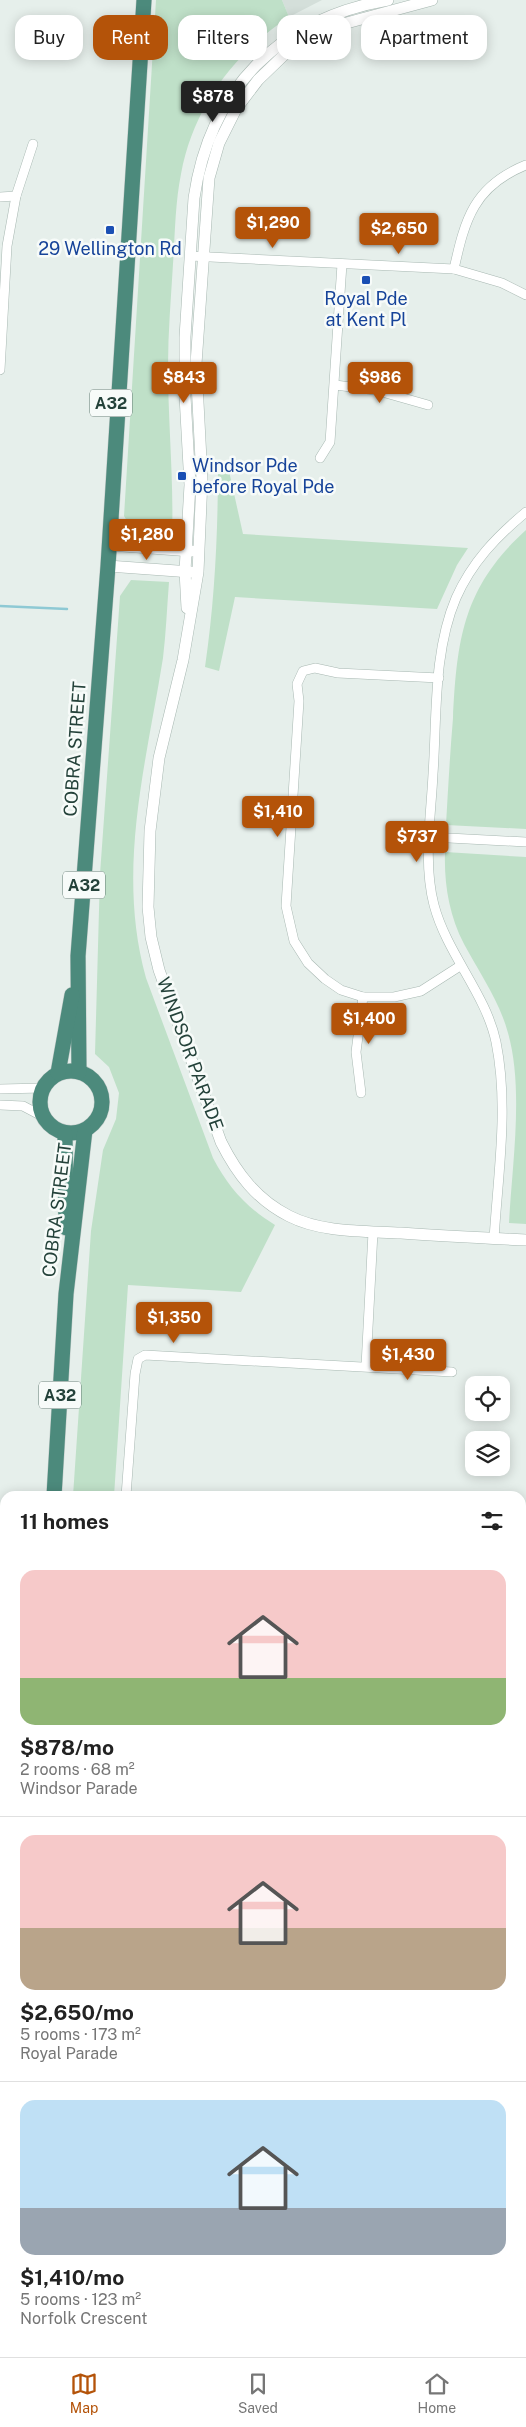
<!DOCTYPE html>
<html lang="en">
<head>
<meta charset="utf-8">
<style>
	:root { --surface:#fff; --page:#f2f2f2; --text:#222; --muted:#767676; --line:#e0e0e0; --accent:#b45309 }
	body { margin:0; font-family:"Public Sans",sans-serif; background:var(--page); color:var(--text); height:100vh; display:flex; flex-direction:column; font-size:19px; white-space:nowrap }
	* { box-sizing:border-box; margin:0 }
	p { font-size:16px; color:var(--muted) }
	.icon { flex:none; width:28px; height:28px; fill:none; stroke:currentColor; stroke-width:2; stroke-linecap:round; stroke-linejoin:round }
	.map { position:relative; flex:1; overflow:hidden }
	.sheet { position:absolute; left:0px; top:1491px; width:526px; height:866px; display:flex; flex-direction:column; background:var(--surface); border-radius:15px 15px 0 0; box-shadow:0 2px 12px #0003 }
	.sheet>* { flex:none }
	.hud { position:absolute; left:15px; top:15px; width:496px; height:45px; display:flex; gap:10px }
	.controls { position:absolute; left:465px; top:1376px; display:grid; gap:10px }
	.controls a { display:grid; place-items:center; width:45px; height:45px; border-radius:10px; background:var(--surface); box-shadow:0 2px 12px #0003; font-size:25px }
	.price { position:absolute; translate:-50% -42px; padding:0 11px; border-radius:5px; background:var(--accent); color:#fff; font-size:16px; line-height:32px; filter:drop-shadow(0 1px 2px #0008) }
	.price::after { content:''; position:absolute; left:50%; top:30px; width:15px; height:11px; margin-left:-8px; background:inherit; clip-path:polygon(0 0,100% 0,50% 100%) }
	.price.current { background:#222; color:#fff }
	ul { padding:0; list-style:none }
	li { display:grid; align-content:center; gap:10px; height:265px; padding:0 20px }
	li+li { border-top:1px solid var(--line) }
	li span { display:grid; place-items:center; height:155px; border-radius:15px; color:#555 }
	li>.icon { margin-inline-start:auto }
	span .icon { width:90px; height:90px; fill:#fffc; stroke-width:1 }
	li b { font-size:21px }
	h2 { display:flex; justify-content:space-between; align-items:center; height:60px; padding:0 20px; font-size:21px }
	.tag { padding:0 18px; border-radius:15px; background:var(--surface); box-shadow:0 2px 12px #0003; font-size:18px; line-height:45px }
	.tag.current { background:var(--accent); color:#fff }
	.menu { display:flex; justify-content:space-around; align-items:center; height:70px; border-top:1px solid var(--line); background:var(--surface); font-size:14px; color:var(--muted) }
	.menu a { display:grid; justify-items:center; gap:2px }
	.menu .current { color:var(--accent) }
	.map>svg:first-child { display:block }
	.built { fill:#d4dfda }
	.green { fill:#bfe0c8 }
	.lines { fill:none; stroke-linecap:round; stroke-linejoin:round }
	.stream { stroke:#8ec9d4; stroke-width:2.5 }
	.minor-casing { stroke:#a8b8b2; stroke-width:10 }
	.tertiary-casing { stroke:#a8b8b2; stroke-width:12 }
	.trunk-casing { stroke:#c2cac8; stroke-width:16 }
	.minor { stroke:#fff; stroke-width:9 }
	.tertiary { stroke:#fff; stroke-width:11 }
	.trunk { stroke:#4c8a7c; stroke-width:15 }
	.transit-dot { fill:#1a4fb4; stroke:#f7fbf9; stroke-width:2 }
	.labels { text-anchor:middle; stroke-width:5; stroke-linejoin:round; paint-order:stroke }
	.shield { fill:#f7fbf9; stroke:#637a73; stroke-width:1 }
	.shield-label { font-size:16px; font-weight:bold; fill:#24423a }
	.transit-label { font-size:18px; fill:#164399; stroke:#f7fbf9 }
	.street-label { font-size:18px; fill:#24423a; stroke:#f7fbf9 }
</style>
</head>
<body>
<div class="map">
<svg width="526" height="2357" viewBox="0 0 526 2357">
	<rect width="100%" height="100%" fill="#e6efeb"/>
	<path class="built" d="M282,0H322L289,17Z"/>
	<g class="green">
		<path d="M156,0H282L289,17C234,53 193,108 181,174C175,204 175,235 173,264C171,298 168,332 168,366C168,423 174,480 172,537L135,534L124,516Z"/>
		<path d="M227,462L243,534L468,548L457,565L437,609L235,597L219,671L205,667C215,599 218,532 218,463Z"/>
		<path d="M526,530V829L446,825C448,789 450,754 453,718C457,639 463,587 526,530Z"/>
		<path d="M131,580L169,582C167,607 166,633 163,658C146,765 116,870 146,978L213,1158C228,1187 247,1208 275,1225L241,1292L128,1285L114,1496H73L91,1231L103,1150L116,1119L119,1093L109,1067L95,1054L100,874L120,596Z"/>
		<path d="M445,852L526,857V1224L509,1223C512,1165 524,1089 508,1033C499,1000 480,974 464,944C449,915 444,884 445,852Z"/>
	</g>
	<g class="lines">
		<path class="stream" d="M0,606L67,609"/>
		<defs>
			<g id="minor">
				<path d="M0,197L16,196"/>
				<path d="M190,256L454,269L502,283L526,295"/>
				<path d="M454,269C465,219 474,186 526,165"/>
				<path d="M0,370L7,246L16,196L33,144"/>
				<path d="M335,385L375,390L428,405"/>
				<path d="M320,458L330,442L342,264"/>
				<path d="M439,678L338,673L315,668L303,671L297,684L299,701L286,906L294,941L308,963L325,979L341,990L363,997H394L421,991L460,966"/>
				<path d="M430,837L526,842"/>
				<path d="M0,1089L43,1088"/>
				<path d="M361,1093L356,1052L363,997"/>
				<path d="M0,1105L23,1106L42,1116"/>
				<path d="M494,1239C498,1174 509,1106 496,1042C486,994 447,954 434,905C423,863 431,816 433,774C437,717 433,652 456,598C472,562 496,537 526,512"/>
				<path d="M366,1366L373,1232"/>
				<path d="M126,1496L135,1374L138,1359L145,1355L452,1372"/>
				<path d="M521,1665L526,1666"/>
				<path d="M521,1953H526"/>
				<path d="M521,2309L526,2313"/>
				<path d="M234,2352L235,2357"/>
				<path d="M377,2352L381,2357"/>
			</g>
			<g id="tertiary">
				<path d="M432,0L328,28L306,39L284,55L258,80L236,109L219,143L209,178L196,364L202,479L198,572L183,660L159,758L150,831L148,907L151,937L159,970L221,1142C237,1174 257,1200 289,1216C322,1233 365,1231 401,1233C443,1236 484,1238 526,1240"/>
				<path d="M109,545L192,551"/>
				<path d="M108,566L191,572"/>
				<path d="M187,608L185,571L190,485L185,396V337L194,198C210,89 279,19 388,0"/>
				<path d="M0,1768L5,1767"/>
				<path d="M0,1794L5,1796"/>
				<path d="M521,1807H526"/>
				<path d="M521,1822H526"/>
			</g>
			<g id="trunk">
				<circle cx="71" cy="1102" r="31"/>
				<path d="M79,1072L78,956L108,566L144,0"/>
				<path d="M58,1073L72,995"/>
				<path d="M65,1134L66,1228"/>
				<path d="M54,1496L66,1294L85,1130"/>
				<path d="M0,2115L5,2077"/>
				<path d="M0,2330L5,2259"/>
			</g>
		</defs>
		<use href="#minor" class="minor-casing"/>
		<use href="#tertiary" class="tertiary-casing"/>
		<use href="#trunk" class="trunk-casing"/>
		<use href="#minor" class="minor"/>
		<use href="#tertiary" class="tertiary"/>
		<use href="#trunk" class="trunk"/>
	</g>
	<g class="transit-dot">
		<rect x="105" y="225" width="10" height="10" rx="2.5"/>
		<rect x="361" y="275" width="10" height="10" rx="2.5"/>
		<rect x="177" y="471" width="10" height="10" rx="2.5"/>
	</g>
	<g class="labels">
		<g class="shield">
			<rect x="90" y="389.5" width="42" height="27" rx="4"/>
			<rect x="63" y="871.5" width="42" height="27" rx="4"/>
			<rect x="39" y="1381.5" width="42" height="27" rx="4"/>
		</g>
		<g class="shield-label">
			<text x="111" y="409">A32</text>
			<text x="84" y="891">A32</text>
			<text x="60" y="1401">A32</text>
		</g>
		<g class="transit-label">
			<text x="110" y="255">29 Wellington Rd</text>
			<text x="366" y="305">Royal Pde<tspan x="366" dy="21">at Kent Pl</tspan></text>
			<text x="192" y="472" text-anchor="start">Windsor Pde<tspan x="192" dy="21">before Royal Pde</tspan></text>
		</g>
		<g class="street-label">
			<text transform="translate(75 749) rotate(-86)" y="6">COBRA STREET</text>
			<text transform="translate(190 1054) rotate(70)" y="6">WINDSOR PARADE</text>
			<text transform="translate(57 1210) rotate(-83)" y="6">COBRA STREET</text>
		</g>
	</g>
</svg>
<div class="controls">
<a><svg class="icon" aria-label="locate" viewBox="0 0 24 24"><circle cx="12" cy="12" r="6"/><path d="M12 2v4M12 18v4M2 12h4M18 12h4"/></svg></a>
<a><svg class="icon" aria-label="layers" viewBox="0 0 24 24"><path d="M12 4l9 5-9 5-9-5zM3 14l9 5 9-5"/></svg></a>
</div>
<b class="price current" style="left:213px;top:123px">$878</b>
<b class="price" style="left:273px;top:249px">$1,290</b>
<b class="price" style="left:399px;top:255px">$2,650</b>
<b class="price" style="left:184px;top:404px">$843</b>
<b class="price" style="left:380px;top:404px">$986</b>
<b class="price" style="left:147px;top:561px">$1,280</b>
<b class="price" style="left:278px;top:838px">$1,410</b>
<b class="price" style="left:417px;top:863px">$737</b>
<b class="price" style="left:369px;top:1045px">$1,400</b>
<b class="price" style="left:174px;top:1344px">$1,350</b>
<b class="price" style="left:408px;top:1381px">$1,430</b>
<div class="hud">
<a class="tag">Buy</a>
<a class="tag current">Rent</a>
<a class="tag">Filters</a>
<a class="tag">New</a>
<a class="tag">Apartment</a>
</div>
<section class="sheet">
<h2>11 homes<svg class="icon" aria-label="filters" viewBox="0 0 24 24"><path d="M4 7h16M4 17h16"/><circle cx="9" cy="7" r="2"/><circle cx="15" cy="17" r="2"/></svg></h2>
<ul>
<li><span style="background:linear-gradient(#f6c9c9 70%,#8fb573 0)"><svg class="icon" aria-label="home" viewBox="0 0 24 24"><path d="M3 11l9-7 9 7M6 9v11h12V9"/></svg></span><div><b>$878/mo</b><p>2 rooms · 68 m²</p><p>Windsor Parade</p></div></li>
<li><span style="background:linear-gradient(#f6c9c9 60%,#b9a48a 0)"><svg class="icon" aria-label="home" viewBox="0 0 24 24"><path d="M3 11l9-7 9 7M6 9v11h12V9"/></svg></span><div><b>$2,650/mo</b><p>5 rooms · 173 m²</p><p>Royal Parade</p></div></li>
<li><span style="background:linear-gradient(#bfe0f5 70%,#9aa5b1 0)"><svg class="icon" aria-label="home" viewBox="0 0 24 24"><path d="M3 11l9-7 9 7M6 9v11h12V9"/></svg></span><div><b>$1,410/mo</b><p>5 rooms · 123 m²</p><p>Norfolk Crescent</p></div></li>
</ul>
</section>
</div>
<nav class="menu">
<a class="current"><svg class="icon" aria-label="map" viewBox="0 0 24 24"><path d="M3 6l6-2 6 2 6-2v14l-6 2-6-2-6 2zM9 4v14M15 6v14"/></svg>Map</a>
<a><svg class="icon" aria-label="saved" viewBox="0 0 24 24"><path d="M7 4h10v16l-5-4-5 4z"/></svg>Saved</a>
<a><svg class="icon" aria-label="home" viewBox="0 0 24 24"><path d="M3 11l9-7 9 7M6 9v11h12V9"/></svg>Home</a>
</nav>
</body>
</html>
